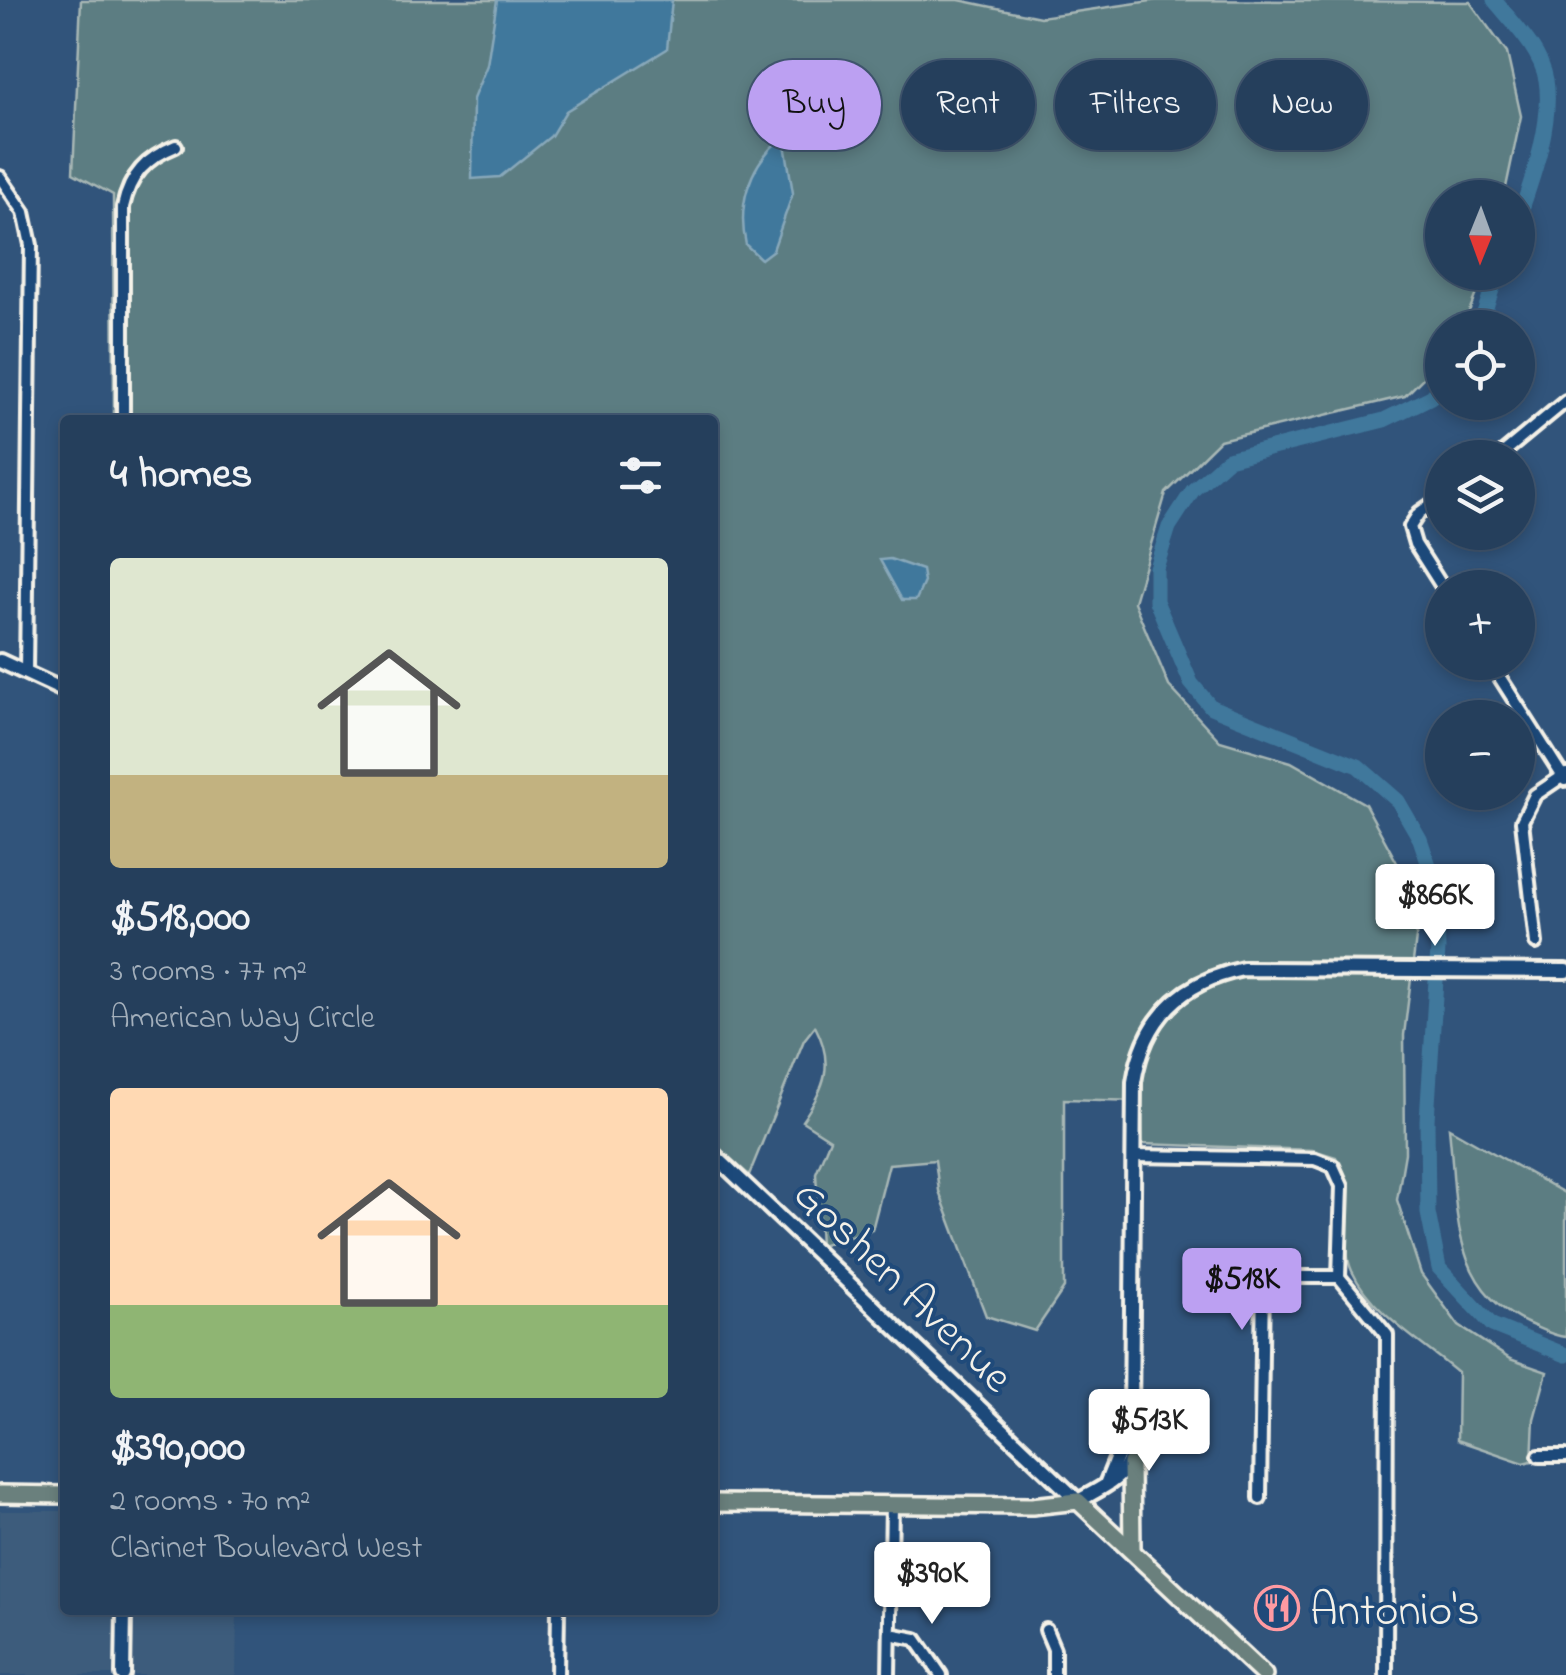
<!DOCTYPE html>
<html lang="en">
<head>
<meta charset="utf-8">
<style>
	:root { --surface:#253f5c; --page:#2d4662; --text:#f1f3f6; --muted:#a3afbb; --line:#425872; --accent:#bca0f2 }
	body { margin:0; font-family:"Indie Flower",sans-serif; background:var(--page); color:var(--text); height:100vh; display:flex; flex-direction:column; font-size:38px; white-space:nowrap }
	* { box-sizing:border-box; margin:0 }
	p { font-size:32px; color:var(--muted) }
	.icon { flex:none; width:55px; height:55px; fill:none; stroke:currentColor; stroke-width:2; stroke-linecap:round; stroke-linejoin:round }
	.map { position:relative; flex:1; overflow:hidden }
	.sheet { position:absolute; left:60px; top:415px; width:658px; height:1200px; display:flex; flex-direction:column; background:var(--surface); border-radius:10px; box-shadow:0 5px 15px #0003,0 0 0 2px var(--line) }
	.sheet>* { flex:none }
	.hud { position:absolute; left:748px; top:60px; width:668px; height:90px; display:flex; gap:20px }
	.needle { width:65px; rotate:181deg }
	.buttons { position:absolute; left:1425px; top:180px; display:grid; gap:20px }
	.buttons a { display:grid; place-items:center; width:110px; height:110px; border-radius:50%; background:var(--surface); box-shadow:0 5px 15px #0003,0 0 0 2px var(--line); font-size:50px }
	.price { position:absolute; translate:-50% -85px; padding:0 22px; border-radius:10px; background:#fff; color:#222; font-size:32px; line-height:65px; filter:drop-shadow(0 2px 5px #0008) }
	.price::after { content:''; position:absolute; left:50%; top:60px; width:30px; height:22px; margin-left:-15px; background:inherit; clip-path:polygon(0 0,100% 0,50% 100%) }
	.price.active { background:var(--accent); color:#111 }
	ul { padding:0; list-style:none }
	li { display:grid; align-content:center; gap:20px; height:530px; padding:0 50px }
	li span { display:grid; place-items:center; height:310px; border-radius:10px; color:#555 }
	li>.icon { margin-inline-start:auto }
	span .icon { width:180px; height:180px; fill:#fffc; stroke-width:1 }
	li b { font-size:42px }
	h2 { display:flex; justify-content:space-between; align-items:center; height:120px; padding:0 50px; font-size:42px }
	.pill { padding:0 35px; border-radius:45px; background:var(--surface); box-shadow:0 5px 15px #0003,0 0 0 2px var(--line); font-size:35px; line-height:90px }
	.pill.active { background:var(--accent); color:#111 }
	.map>svg:first-child { display:block }
	.built { fill:#3e5c7b }
	.green { fill:#5b7d82; stroke:#a8b7b5; stroke-width:2.5 }
	.water { fill:#40789c; stroke:#88a8ba; stroke-width:2.5 }
	.lines { fill:none; stroke-linecap:round; stroke-linejoin:round }
	.river { stroke:#40789c; stroke-width:15 }
	.minor-casing { stroke:#f4f1e8; stroke-width:18 }
	.tertiary-casing { stroke:#f4f1e8; stroke-width:20 }
	.primary-casing { stroke:#f4f1e8; stroke-width:22 }
	.minor { stroke:#1f4a7a; stroke-width:10 }
	.tertiary { stroke:#1f4a7a; stroke-width:12 }
	.primary { stroke:#6a807d; stroke-width:15 }
	.labels { text-anchor:middle; stroke-width:8; stroke-linejoin:round; paint-order:stroke }
	.street-label { font-size:45px; fill:#f4f1e8; stroke:#1f4a7a }
	.poi-label { font-size:45px; fill:#f4f1e8; stroke:#1f4a7a; text-anchor:start }
</style>
</head>
<body>
<div class="map">
<svg width="1566" height="1675" viewBox="0 0 1566 1675">
	<rect width="100%" height="100%" fill="#31547b"/>
	<filter id="ink" filterUnits="userSpaceOnUse"><feTurbulence type="fractalNoise" baseFrequency=".01" numOctaves="2"/><feDisplacementMap in="SourceGraphic" scale="20" xChannelSelector="R" yChannelSelector="G"/><feConvolveMatrix kernelMatrix="1 2 1 2 8 2 1 2 1" color-interpolation-filters="sRGB"/></filter>
	<g filter="url(#ink)">
		<path class="built" d="M0,1511H65V1610H237L236,1675H0Z"/>
		<g class="green">
			<path d="M81,0H959L1040,17L1158,0L1470,2L1507,53L1521,116L1504,197L1442,198V272L1484,273L1463,327L1442,328V359L1405,396L1220,440L1166,493L1134,602L1169,686L1220,741L1291,762L1365,804L1402,872L1417,929L1404,1035L1405,1153L1397,1200L1421,1274L1459,1326L1510,1359L1547,1372L1534,1419L1532,1461L1524,1463L1457,1440L1458,1373C1424,1344 1371,1313 1352,1271C1339,1244 1353,1195 1336,1157L1313,1150L1143,1144L1141,1101L1064,1099V1288L1035,1331L986,1316L939,1191L935,1160L889,1164L872,1230L820,1245L816,1173L830,1139L802,1121C825,1088 835,1064 815,1026L804,1040L749,1175L713,1143L712,420H114L113,195L73,173Z"/>
			<path d="M1449,1128L1566,1194V1337C1553,1336 1541,1329 1529,1324C1448,1288 1458,1205 1449,1128Z"/>
		</g>
		<g class="water">
			<path d="M497,0H672L667,49L566,111L551,136L500,177L472,179L473,99L487,65Z"/>
			<path d="M778,141L785,144L793,193L773,250L761,259L746,245C737,206 749,167 778,141Z"/>
			<path d="M890,559L922,570L924,582L916,600H902L880,560Z"/>
		</g>
		<g class="lines">
			<g class="river">
				<path d="M1494,0C1512,22 1541,50 1546,80C1553,123 1532,180 1518,220"/>
				<path d="M1479,328L1498,272"/>
				<path d="M1442,386L1431,397L1384,420L1228,459L1193,490L1169,527L1156,568V601L1191,683L1211,707L1358,766L1398,801L1420,839L1436,886L1438,949L1427,1120L1428,1213L1439,1268L1492,1325L1566,1355"/>
			</g>
			<defs>
				<g id="minor">
					<path d="M0,177L24,212L31,245L26,673"/>
					<path d="M123,420V207C130,175 146,158 176,146"/>
					<path d="M1497,458L1566,401"/>
					<path d="M1442,497L1419,513L1410,527L1415,544L1443,588"/>
					<path d="M1490,662L1565,780"/>
					<path d="M1536,943L1522,821L1535,795L1566,774"/>
					<path d="M1134,1156L1315,1159L1333,1166L1342,1186L1339,1277L1387,1335L1386,1675"/>
					<path d="M1539,1456H1566"/>
					<path d="M1260,1498L1263,1277H1339"/>
					<path d="M1046,1630L1054,1649V1675"/>
					<path d="M890,1634L916,1639L941,1675"/>
					<path d="M557,1675L558,1610"/>
					<path d="M889,1675L892,1505"/>
				</g>
				<g id="tertiary">
					<path d="M0,661L65,691"/>
					<path d="M712,1153L1078,1501C1105,1486 1140,1472 1129,1437"/>
					<path d="M1107,1482L1131,1422L1134,1082C1144,1018 1181,982 1243,969L1566,971"/>
					<path d="M123,1675L124,1610"/>
				</g>
				<g id="primary">
					<path d="M1131,1463L1132,1549"/>
					<path d="M0,1494L65,1495"/>
					<path d="M712,1503L1032,1506L1078,1501L1264,1675"/>
				</g>
			</defs>
			<use href="#minor" class="minor-casing"/>
			<use href="#tertiary" class="tertiary-casing"/>
			<use href="#primary" class="primary-casing"/>
			<use href="#minor" class="minor"/>
			<use href="#tertiary" class="tertiary"/>
			<use href="#primary" class="primary"/>
		</g>
	</g>
	<defs>
		<symbol id="restaurant-ring" viewBox="-11 -11 22 22"><circle r="9.5" fill="#1f4a7a" stroke="#ff9aa2" stroke-width="1.5"/><path d="M-5-6h1v4h1v-4h1v4h1v-4h1v5L-1.5 .5V6h-2V.5L-5-1ZM5-6V6H3V1.5H1.5Q1.5-4 5-6Z" fill="#ff9aa2"/></symbol>
	</defs>
	<g fill-rule="evenodd">
		<use href="#restaurant-ring" x="1252" y="1583" width="50" height="50"/>
	</g>
	<g class="labels">
		<g class="street-label">
			<text transform="translate(905 1284) rotate(44)" y="16">Goshen Avenue</text>
		</g>
		<g class="poi-label">
			<text x="1310" y="1624">Antonio's</text>
		</g>
	</g>
</svg>
<div class="buttons">
<a><svg class="needle" viewBox="-14 -14 28 28"><path d="M0-13l5 13h-10z" fill="#e53935"/><path d="M0 13l5-13h-10z" fill="#a3afbb"/></svg></a>
<a><svg class="icon" aria-label="locate" viewBox="0 0 24 24"><circle cx="12" cy="12" r="6"/><path d="M12 2v4M12 18v4M2 12h4M18 12h4"/></svg></a>
<a><svg class="icon" aria-label="layers" viewBox="0 0 24 24"><path d="M12 4l9 5-9 5-9-5zM3 14l9 5 9-5"/></svg></a>
<a>+</a>
<a>−</a>
</div>
<b class="price" style="left:1435px;top:949px">$866K</b>
<b class="price active" style="left:1242px;top:1333px">$518K</b>
<b class="price" style="left:1149px;top:1474px">$513K</b>
<b class="price" style="left:932px;top:1627px">$390K</b>
<div class="hud">
<a class="pill active">Buy</a>
<a class="pill">Rent</a>
<a class="pill">Filters</a>
<a class="pill">New</a>
</div>
<section class="sheet">
<h2>4 homes<svg class="icon" aria-label="filters" viewBox="0 0 24 24"><path d="M4 7h16M4 17h16"/><circle cx="9" cy="7" r="2"/><circle cx="15" cy="17" r="2"/></svg></h2>
<ul>
<li><span style="background:linear-gradient(#dfe7d0 70%,#c2b280 0)"><svg class="icon" aria-label="home" viewBox="0 0 24 24"><path d="M3 11l9-7 9 7M6 9v11h12V9"/></svg></span><div><b>$518,000</b><p>3 rooms · 77 m²</p><p>American Way Circle</p></div></li>
<li><span style="background:linear-gradient(#ffd9b3 70%,#8fb573 0)"><svg class="icon" aria-label="home" viewBox="0 0 24 24"><path d="M3 11l9-7 9 7M6 9v11h12V9"/></svg></span><div><b>$390,000</b><p>2 rooms · 70 m²</p><p>Clarinet Boulevard West</p></div></li>
</ul>
</section>
</div>
</body>
</html>
